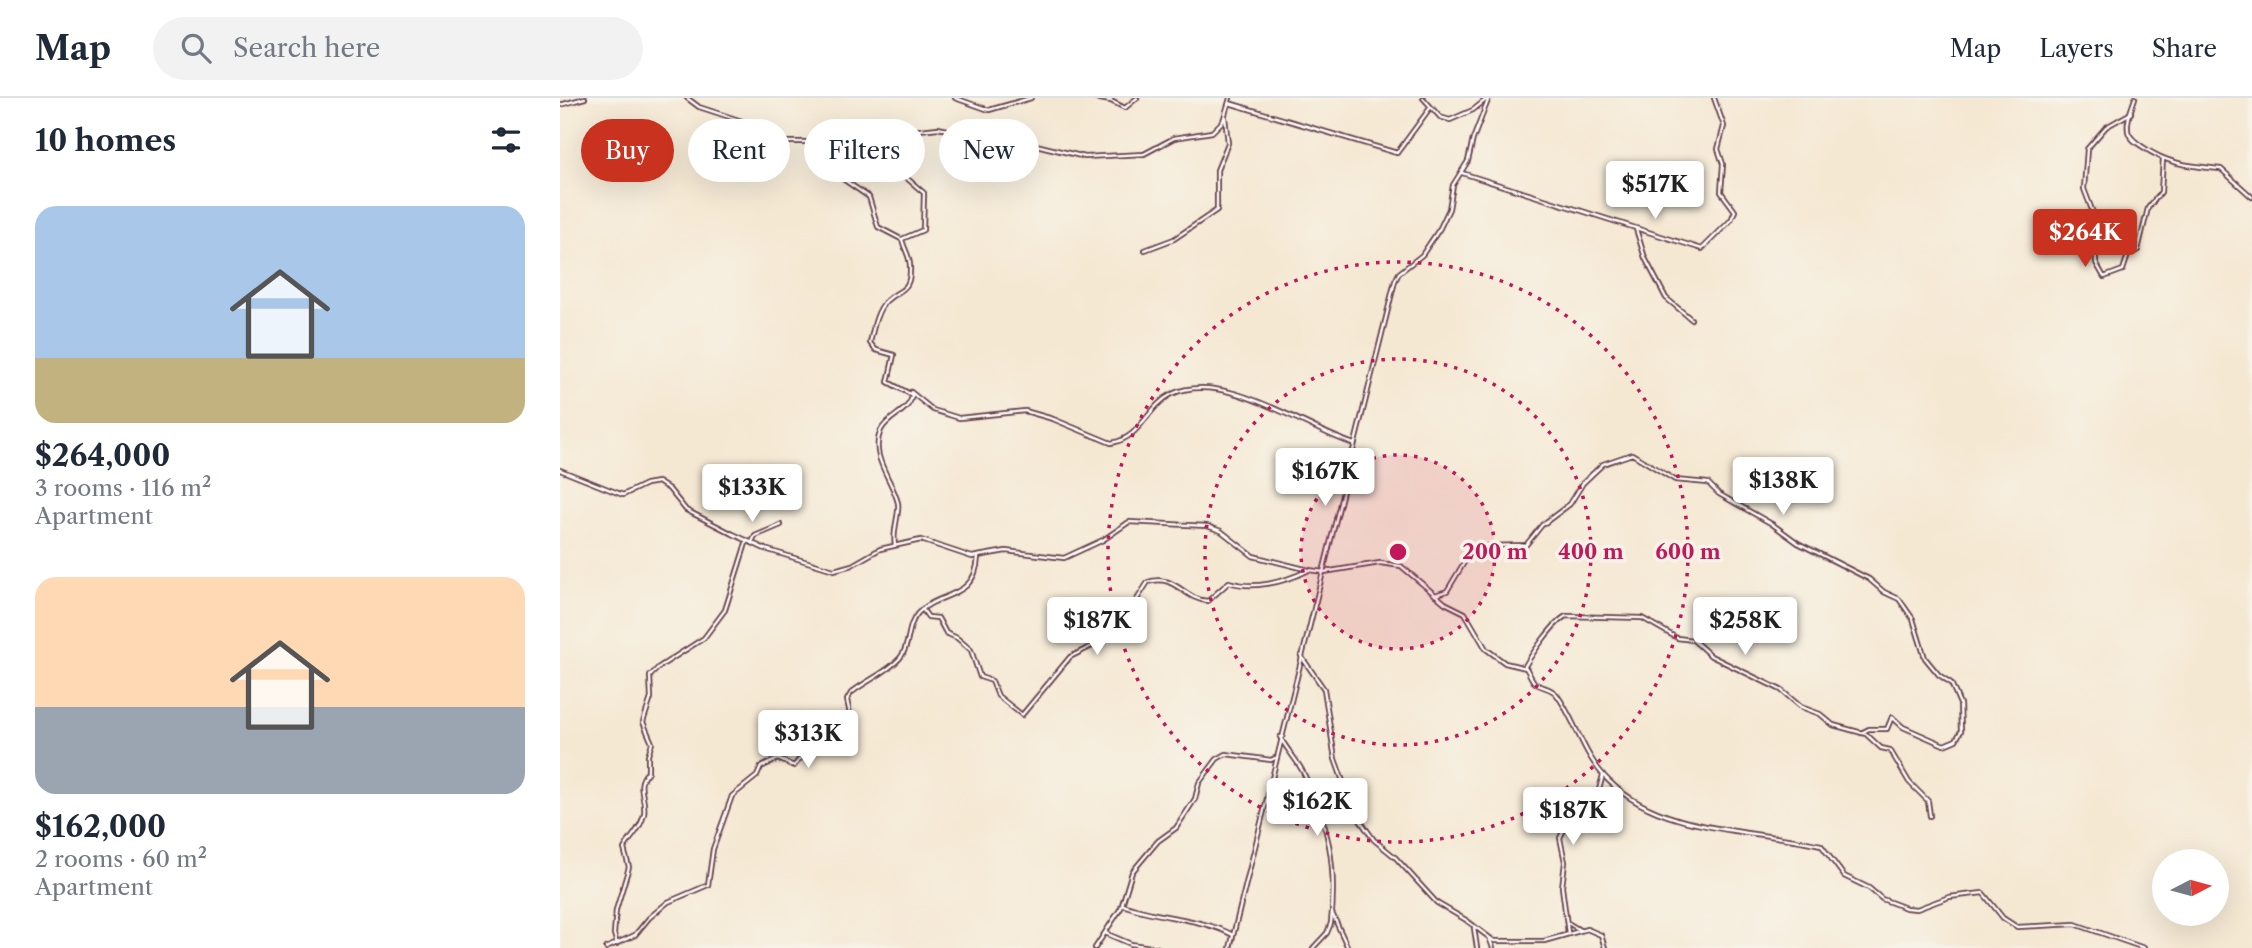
<!DOCTYPE html>
<html lang="en">
<head>
<meta charset="utf-8">
<style>
	:root { --surface:#fff; --page:#f2f2f3; --text:#1f2937; --muted:#747a83; --line:#e0e1e3; --accent:#c8321e }
	body { margin:0; font-family:"Libre Caslon Text",serif; background:var(--page); color:var(--text); height:100vh; display:flex; flex-direction:column; font-size:26px; white-space:nowrap }
	* { box-sizing:border-box; margin:0 }
	p { font-size:23px; color:var(--muted) }
	.icon { flex:none; width:38px; height:38px; fill:none; stroke:currentColor; stroke-width:2; stroke-linecap:round; stroke-linejoin:round }
	.map { position:relative; flex:1; overflow:hidden }
	.drawer { display:flex; flex-direction:column; background:var(--surface); width:560px }
	.drawer>* { flex:none }
	.guide { position:absolute; left:21px; top:21px; width:665px; height:63px; display:flex; gap:14px }
	.needle { width:46px; rotate:84deg }
	.buttons { position:absolute; left:1592px; top:751px; display:grid; gap:14px }
	.buttons a { display:grid; place-items:center; width:77px; height:77px; border-radius:50%; background:var(--surface); box-shadow:0 7px 28px #0002; font-size:35px }
	.price { position:absolute; translate:-50% -60px; padding:0 16px; border-radius:7px; background:#fff; color:#222; font-size:23px; line-height:46px; filter:drop-shadow(0 2px 4px #0008) }
	.price::after { content:''; position:absolute; left:50%; top:42px; width:21px; height:16px; margin-left:-10px; background:inherit; clip-path:polygon(0 0,100% 0,50% 100%) }
	.price.current { background:var(--accent); color:#fff }
	ul { padding:0; list-style:none }
	li { display:grid; align-content:center; gap:14px; height:371px; padding:0 35px }
	li span { display:grid; place-items:center; height:217px; border-radius:21px; color:#555 }
	li>.icon { margin-inline-start:auto }
	span .icon { width:126px; height:126px; fill:#fffc; stroke-width:1 }
	li b { font-size:30px }
	h2 { display:flex; justify-content:space-between; align-items:center; height:84px; padding:0 35px; font-size:30px }
	.tag { padding:0 24px; border-radius:32px; background:var(--surface); box-shadow:0 7px 28px #0002; font-size:24px; line-height:63px }
	.tag.current { background:var(--accent); color:#fff }
	header { display:flex; align-items:center; gap:42px; box-sizing:border-box; height:98px; padding:0 35px; background:var(--surface); border-bottom:2px solid var(--line) }
	header strong { font-size:33px }
	nav { display:flex; gap:38px; margin-inline-start:auto; font-size:24px }
	.search { width:490px; height:63px; background:var(--page); display:flex; align-items:center; gap:18px; box-sizing:border-box; padding:0 24px; border-radius:38px; color:var(--muted); font-size:26px }
	main { display:flex; flex:1; min-height:0 }
	.map>svg:first-child { display:block }
	.lines { fill:none; stroke-linecap:round; stroke-linejoin:round }
	.minor-casing { stroke:#643d44; stroke-width:6 }
	.minor { stroke:#fff; stroke-width:2.5 }
	.ring { fill:none; stroke:#c2185b; stroke-width:3.5; stroke-dasharray:3.5 7 }
	.centre { fill:#c2185b; stroke:#f7f3e8; stroke-width:3.5 }
	.ring-label { font-size:21px; text-anchor:middle; font-weight:bold; fill:#c2185b; stroke:#f7f3e8; stroke-width:7; stroke-linejoin:round; paint-order:stroke }
</style>
</head>
<body>
<header>
<strong>Map</strong>
<div class="search"><svg class="icon" aria-label="search" viewBox="0 0 24 24"><circle cx="10" cy="10" r="6"/><path d="M15 15l6 6"/></svg>Search here</div>
<nav><a>Map</a><a>Layers</a><a>Share</a></nav>
</header>
<main>
<section class="drawer">
<h2>10 homes<svg class="icon" aria-label="filters" viewBox="0 0 24 24"><path d="M4 7h16M4 17h16"/><circle cx="9" cy="7" r="2"/><circle cx="15" cy="17" r="2"/></svg></h2>
<ul>
<li><span style="background:linear-gradient(#a9c7e8 70%,#c2b280 0)"><svg class="icon" aria-label="home" viewBox="0 0 24 24"><path d="M3 11l9-7 9 7M6 9v11h12V9"/></svg></span><div><b>$264,000</b><p>3 rooms · 116 m²</p><p>Apartment</p></div></li>
<li><span style="background:linear-gradient(#ffd9b3 60%,#9aa5b1 0)"><svg class="icon" aria-label="home" viewBox="0 0 24 24"><path d="M3 11l9-7 9 7M6 9v11h12V9"/></svg></span><div><b>$162,000</b><p>2 rooms · 60 m²</p><p>Apartment</p></div></li>
</ul>
</section>
<div class="map">
<svg width="1692" height="850" viewBox="0 0 1692 850">
	<rect width="100%" height="100%" fill="#f7f3e8"/>
	<filter id="ink" filterUnits="userSpaceOnUse"><feTurbulence type="fractalNoise" baseFrequency=".0143" numOctaves="2"/><feDisplacementMap in="SourceGraphic" scale="14" xChannelSelector="R" yChannelSelector="G"/><feConvolveMatrix kernelMatrix="1 2 1 2 8 2 1 2 1" color-interpolation-filters="sRGB"/></filter>
	<filter id="wash" filterUnits="userSpaceOnUse"><feTurbulence type="fractalNoise" baseFrequency=".00686" numOctaves="4" result="noise"/><feDisplacementMap in="SourceGraphic" scale="28" xChannelSelector="R" yChannelSelector="G"/><feGaussianBlur stdDeviation="1.57" result="paint"/><feColorMatrix in="noise" values="0 0 0 0 0 0 0 0 0 0 0 0 0 0 0 0 0 1.4 0 .05"/><feComposite in="paint" operator="in"/></filter>
	<g filter="url(#wash)">
		<rect width="100%" height="100%" fill="#f5e8d3"/>
	</g>
	<g filter="url(#ink)">
		<g class="lines">
			<defs>
				<g id="minor">
					<path d="M127,0L139,9L182,23L217,44H250L378,30L408,36H431L525,59L584,56L614,40L652,34L663,23L670,0"/>
					<path d="M395,0L429,12L471,0"/>
					<path d="M534,0L551,3L565,10L577,0"/>
					<path d="M863,0L880,19L890,22L913,12L928,0"/>
					<path d="M1575,0C1572,10 1566,22 1568,33C1569,40 1577,45 1583,49C1609,67 1631,68 1661,71L1692,99"/>
					<path d="M669,5L837,55L870,10"/>
					<path d="M0,7L25,0"/>
					<path d="M1571,15L1546,29L1527,51L1524,91L1535,120L1536,165L1544,179L1563,172L1568,157L1578,152L1588,110L1601,94L1603,61"/>
					<path d="M323,35L328,64L364,95L363,132L342,141C344,151 350,158 350,168C351,195 340,190 326,203C316,213 313,232 310,245L316,252L334,257L328,284L352,297C350,314 329,317 321,332C309,359 332,380 338,405C340,415 332,433 335,447"/>
					<path d="M275,41L269,50L277,77L309,99L318,129L341,141"/>
					<path d="M902,75L1142,151L1171,122L1175,113L1161,94L1163,66L1158,51L1164,28L1154,0"/>
					<path d="M1076,131L1085,160L1106,200L1131,221"/>
					<path d="M585,152L614,141L657,112V72L668,45L665,19"/>
					<path d="M351,294L373,312L399,320L465,313L493,321L551,345C582,340 586,309 612,296C664,271 744,330 794,346"/>
					<path d="M0,372L63,397L86,386L98,384L109,391L126,412L173,436L205,451L274,472L292,467L320,451L361,442L412,459L446,453L504,460L543,442L569,424L647,428L661,433L693,458L749,472L764,474L820,465L841,468L885,505L905,515L926,551L945,565L966,570C969,575 971,580 974,584C981,591 990,588 997,597C1017,625 1023,658 1049,683C1102,736 1193,731 1261,747L1284,778L1309,790L1322,801L1346,810L1357,811L1389,799L1423,795L1443,820L1457,829L1515,826L1584,850"/>
					<path d="M192,444L195,438L221,427"/>
					<path d="M875,497L887,493L911,453L929,448L966,447L982,427L1010,406L1023,385L1043,366L1072,356L1115,382L1148,385L1159,396L1212,426L1238,445L1309,481L1324,494L1339,501L1353,521L1365,560L1379,577L1391,585L1400,606L1401,633L1396,642L1384,647L1343,629L1332,619L1327,631H1309L1301,635"/>
					<path d="M363,512L368,519L378,520L386,535L397,540L411,552L420,579L432,583L438,598L462,617L510,559L534,547L541,522L574,506L588,484C615,475 624,502 648,503L669,484C694,492 724,484 747,473"/>
					<path d="M741,558L764,591L775,661L794,714L814,742L835,759L877,805L906,822L934,843H984L1027,831L1041,837L1045,850"/>
					<path d="M965,568C972,556 993,525 1006,518L1082,520L1117,540L1133,542L1151,558L1221,592L1241,609L1260,616L1273,627L1306,636L1321,650L1330,652L1349,684L1368,703L1370,718"/>
					<path d="M720,639C727,652 738,663 744,676C769,726 777,768 771,825L767,835L753,850"/>
					<path d="M563,807C600,821 639,819 673,837"/>
					<path d="M772,815L788,850"/>
					<path d="M1008,825L1020,832"/>
					<path d="M914,830L917,850"/>
					<path d="M545,835L571,846L598,850"/>
					<path d="M1008,835L1002,789L1005,764L1000,740L1008,723L1026,715L1035,706L1043,677"/>
					<path d="M930,842L933,850"/>
					<path d="M57,846L54,836L56,812L69,769L64,751C71,738 81,731 84,716C87,700 74,687 88,674V657L92,645L83,624L91,600L90,578L99,569L144,540L165,512L187,442"/>
					<path d="M46,850L75,837L89,820L108,804L148,787L153,751L172,698L197,678L201,669L218,661L234,668L260,636L285,632L290,616L287,602L291,595C305,583 327,575 340,560C351,547 346,528 358,515C379,493 416,502 418,459"/>
					<path d="M535,850L561,810L572,774L598,743L616,730L635,701L639,685L657,661L666,656L711,662L715,660"/>
					<path d="M670,850L835,183L839,175L862,157L880,130L889,111L893,87L908,63L913,41L929,0"/>
				</g>
			</defs>
			<use href="#minor" class="minor-casing"/>
			<use href="#minor" class="minor"/>
		</g>
	</g>
	<circle cx="838" cy="454" r="97" fill="#c2185b" fill-opacity=".12"/>
	<g class="ring">
		<circle cx="838" cy="454" r="97"/>
		<circle cx="838" cy="454" r="193"/>
		<circle cx="838" cy="454" r="290"/>
	</g>
	<circle cx="838" cy="454" r="10" class="centre"/>
	<g class="ring-label">
		<text x="935" y="461">200 m</text>
		<text x="1031" y="461">400 m</text>
		<text x="1128" y="461">600 m</text>
	</g>
</svg>
<div class="buttons">
<a><svg class="needle" viewBox="-14 -14 28 28"><path d="M0-13l5 13h-10z" fill="#e53935"/><path d="M0 13l5-13h-10z" fill="#747a83"/></svg></a>
</div>
<b class="price" style="left:1095px;top:123px">$517K</b>
<b class="price current" style="left:1525px;top:171px">$264K</b>
<b class="price" style="left:765px;top:410px">$167K</b>
<b class="price" style="left:1223px;top:419px">$138K</b>
<b class="price" style="left:192px;top:426px">$133K</b>
<b class="price" style="left:537px;top:559px">$187K</b>
<b class="price" style="left:1185px;top:559px">$258K</b>
<b class="price" style="left:248px;top:672px">$313K</b>
<b class="price" style="left:757px;top:740px">$162K</b>
<b class="price" style="left:1013px;top:749px">$187K</b>
<div class="guide">
<a class="tag current">Buy</a>
<a class="tag">Rent</a>
<a class="tag">Filters</a>
<a class="tag">New</a>
</div>
</div>
</main>
</body>
</html>
